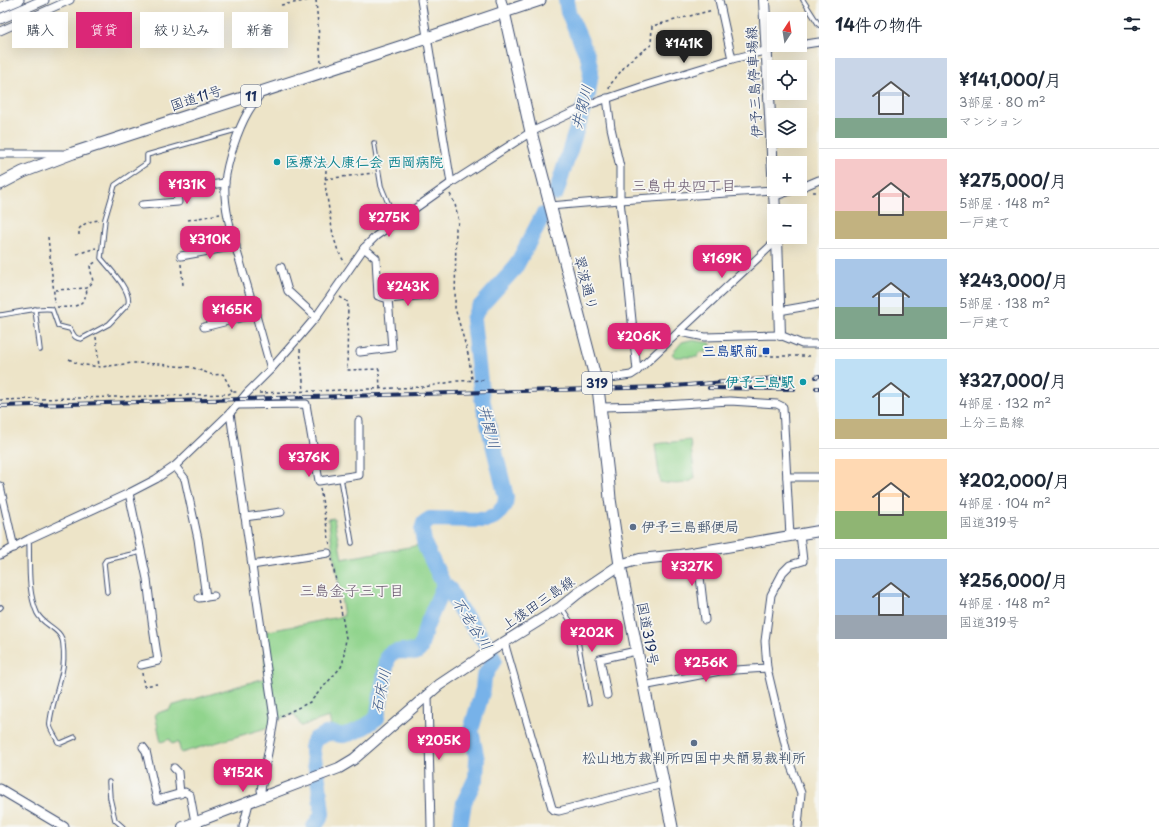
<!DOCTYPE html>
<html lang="ja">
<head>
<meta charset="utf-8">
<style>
	:root { --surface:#fff; --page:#f2f2f3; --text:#1f2937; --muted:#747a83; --line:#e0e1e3; --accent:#db2777 }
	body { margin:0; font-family:"Playpen Sans","Klee One",sans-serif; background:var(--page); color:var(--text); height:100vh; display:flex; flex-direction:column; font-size:15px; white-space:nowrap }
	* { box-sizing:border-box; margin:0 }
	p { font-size:13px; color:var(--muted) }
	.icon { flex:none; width:22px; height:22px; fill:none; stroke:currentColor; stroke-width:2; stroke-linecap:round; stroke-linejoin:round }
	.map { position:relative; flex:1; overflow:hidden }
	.drawer { display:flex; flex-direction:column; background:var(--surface); width:340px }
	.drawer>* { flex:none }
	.guide { position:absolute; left:12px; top:12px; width:380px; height:36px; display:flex; gap:8px }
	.needle { width:26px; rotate:12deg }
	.controls { position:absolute; left:767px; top:12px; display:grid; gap:8px }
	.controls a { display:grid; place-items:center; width:40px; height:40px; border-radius:0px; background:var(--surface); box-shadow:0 4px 16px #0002; font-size:20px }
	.price { position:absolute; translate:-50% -34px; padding:0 9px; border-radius:8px; background:var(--accent); color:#fff; font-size:13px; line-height:26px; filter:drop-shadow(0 1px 2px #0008) }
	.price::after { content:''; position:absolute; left:50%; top:24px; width:12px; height:9px; margin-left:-6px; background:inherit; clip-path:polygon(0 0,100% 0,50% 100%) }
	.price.selected { background:#222; color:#fff }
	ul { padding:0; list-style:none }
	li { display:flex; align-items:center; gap:12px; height:100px; padding:0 16px }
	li+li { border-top:1px solid var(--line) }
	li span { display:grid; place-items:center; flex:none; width:112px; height:80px; border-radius:0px; color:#555 }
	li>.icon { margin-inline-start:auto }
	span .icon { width:48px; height:48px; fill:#fffc; stroke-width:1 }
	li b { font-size:17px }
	h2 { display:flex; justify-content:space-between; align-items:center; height:48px; padding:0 16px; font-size:17px }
	.chip { padding:0 14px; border-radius:0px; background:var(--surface); box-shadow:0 4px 16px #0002; font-size:14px; line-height:36px }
	.chip.selected { background:var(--accent); color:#fff }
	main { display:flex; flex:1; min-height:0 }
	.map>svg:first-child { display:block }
	.green { fill:#91d48d; stroke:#568276 }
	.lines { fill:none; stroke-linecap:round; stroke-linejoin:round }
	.river { stroke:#77b2e9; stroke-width:16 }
	.service-casing { stroke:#3a4a6e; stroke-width:5.5 }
	.minor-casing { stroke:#3a4a6e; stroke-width:9 }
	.tertiary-casing { stroke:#3a4a6e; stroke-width:11 }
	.secondary-casing { stroke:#3a4a6e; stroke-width:12 }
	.trunk-casing { stroke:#3a4a6e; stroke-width:13 }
	.path { stroke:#3a4a6e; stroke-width:1.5; stroke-dasharray:3 3; stroke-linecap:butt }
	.service { stroke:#fff; stroke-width:3.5 }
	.minor { stroke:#fff; stroke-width:7 }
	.tertiary { stroke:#fff; stroke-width:9 }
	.secondary { stroke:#fff; stroke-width:10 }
	.trunk { stroke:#fff; stroke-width:11 }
	.rail-casing { stroke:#1b2f5e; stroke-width:4 }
	.rail { stroke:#f6f6f2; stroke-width:2.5; stroke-dasharray:8; stroke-linecap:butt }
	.culture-dot { fill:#0f9aa8; stroke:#f6f6f2; stroke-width:1.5 }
	.transit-dot { fill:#1a4fb4; stroke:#f6f6f2; stroke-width:1.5 }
	.service-dot { fill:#5c6f8a; stroke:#f6f6f2; stroke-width:1.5 }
	.labels { text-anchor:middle; stroke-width:3.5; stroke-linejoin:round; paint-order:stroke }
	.shield { fill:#f6f6f2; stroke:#5d6b8a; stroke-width:1 }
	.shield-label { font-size:13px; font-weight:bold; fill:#1b2f5e }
	.street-label { font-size:14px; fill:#1b2f5e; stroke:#f6f6f2 }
	.culture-label { font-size:14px; font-weight:bold; fill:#0d838f; stroke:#f6f6f2; text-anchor:start }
	.transit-label { font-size:14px; font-weight:bold; fill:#164399; stroke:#f6f6f2; text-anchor:end }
	.service-label { font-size:14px; font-weight:bold; fill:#4e5e75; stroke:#f6f6f2; text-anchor:start }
	.water-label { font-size:15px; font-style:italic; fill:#375688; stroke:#f6f6f2 }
	.neighbourhood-label { font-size:15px; fill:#66556c; stroke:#f6f6f2 }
</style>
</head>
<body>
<main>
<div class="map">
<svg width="819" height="827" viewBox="0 0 819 827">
	<rect width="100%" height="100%" fill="#f6f6f2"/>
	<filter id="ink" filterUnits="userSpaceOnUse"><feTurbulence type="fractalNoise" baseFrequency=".025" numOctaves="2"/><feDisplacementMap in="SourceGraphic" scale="8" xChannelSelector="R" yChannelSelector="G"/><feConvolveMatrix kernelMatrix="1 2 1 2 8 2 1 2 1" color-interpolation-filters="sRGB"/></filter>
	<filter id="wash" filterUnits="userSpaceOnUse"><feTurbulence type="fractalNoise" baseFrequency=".012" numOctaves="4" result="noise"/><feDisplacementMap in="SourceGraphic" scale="16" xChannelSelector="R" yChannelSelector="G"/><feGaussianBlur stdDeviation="0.9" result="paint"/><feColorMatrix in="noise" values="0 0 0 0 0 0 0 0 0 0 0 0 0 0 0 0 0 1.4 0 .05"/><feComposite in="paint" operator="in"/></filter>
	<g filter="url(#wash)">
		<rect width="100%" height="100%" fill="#ede4c8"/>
		<g class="green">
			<path d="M690,340L711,343L710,352H700L698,357H675L672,354L682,342Z"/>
			<path d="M690,440L695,478C686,486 671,484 660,482L655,444Z"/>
			<path d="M334,518L342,559L420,545L440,587L428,614L419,644L416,648L390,650L383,655L374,716C363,728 348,732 332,730L329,717L301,726L294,714L277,720L266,728L181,753L178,742L172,744L170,739L161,742L155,714L170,709L171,706L265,678L264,632L344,616L328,519Z"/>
		</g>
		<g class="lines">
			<g class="river">
				<path d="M556,193L588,94L591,72L588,57L568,12L566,0"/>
				<path d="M314,827L320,818L322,814L319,785L312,748L314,740C319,737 325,733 331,733C336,733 339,736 344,735C356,733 368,725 377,718L388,656L390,653L401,651L417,652L420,649L426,627L444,585"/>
				<path d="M460,827L464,802L476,778L477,760L471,730L483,689L484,677L494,660L486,643L459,608L450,590L444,585L425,546L422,531L424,523L430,519L487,520L497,515L505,505L506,497L482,399L473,320L477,310L515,268L543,215"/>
			</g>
		</g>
	</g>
	<g filter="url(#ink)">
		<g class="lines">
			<defs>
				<g id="service">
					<path d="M803,0L819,25"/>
					<path d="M374,143L381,186L396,222"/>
					<path d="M35,309L40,350"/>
					<path d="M0,315C17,313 35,307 52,309L58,326L70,329C74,334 73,338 81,339L109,324L128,304C132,291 109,268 101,258L105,219L115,185L147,163V155L239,129"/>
					<path d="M341,478L352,543"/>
					<path d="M29,540C30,563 27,591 37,613C43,626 62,628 63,644C64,653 64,664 62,672C60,683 48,717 50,726C51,731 56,737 58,742L61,743L75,737"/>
					<path d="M107,592L104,563L106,560L141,552"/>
					<path d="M0,608L1,607"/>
					<path d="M562,608L576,630L589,703"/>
					<path d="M109,782L110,798L115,820L123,827"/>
				</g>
				<g id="minor">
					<path d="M421,0L451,183"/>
					<path d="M719,0L732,59"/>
					<path d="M0,31L70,0"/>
					<path d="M800,45L819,42"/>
					<path d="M262,92C257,99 252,105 248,112C238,129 227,162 225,182C223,212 235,243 243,272C253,304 262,336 271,369"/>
					<path d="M607,98L611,128L620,167V200L637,371"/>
					<path d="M0,154H62"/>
					<path d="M800,188L819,180"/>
					<path d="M773,197L796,189"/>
					<path d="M142,205L178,202L177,189L225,183"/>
					<path d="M550,206L620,200L773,190"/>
					<path d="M181,256L236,246"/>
					<path d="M281,267L288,291L316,317"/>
					<path d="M388,299L427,295"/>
					<path d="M779,311L819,304"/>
					<path d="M204,327L256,314"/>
					<path d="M680,332L705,337L780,335L802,344H819"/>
					<path d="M360,352L392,348L388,299L378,296L376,258L364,248"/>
					<path d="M596,380L631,375L637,371L777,240"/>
					<path d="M237,405L306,404L319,481L359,475V421"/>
					<path d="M601,407L648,406L730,401L777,404L783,407L790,536"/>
					<path d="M230,413L274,718L273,726L261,790L263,797"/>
					<path d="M175,466L185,479L198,539L206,597"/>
					<path d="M787,477H819"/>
					<path d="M0,486L14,548"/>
					<path d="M129,493L147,579L152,621L158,661L141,665"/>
					<path d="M245,517L281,512"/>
					<path d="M697,551L705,620"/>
					<path d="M0,555L29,539L129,493L156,479L175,466L230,413L247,393L271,369L299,337L316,317L364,248L376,236L451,183L531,132L591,104L647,85L732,59L777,48L798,45"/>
					<path d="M252,565L328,553"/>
					<path d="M199,598L214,596"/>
					<path d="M504,642L552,808L554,810L559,811L663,784"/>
					<path d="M643,686L720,671L767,668"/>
					<path d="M428,695L431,827"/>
					<path d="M607,695L600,659L636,651"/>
					<path d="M143,747L146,751L157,800L185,792L190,795L195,822"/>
					<path d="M174,768L178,772L180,794"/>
					<path d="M243,827L249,803"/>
					<path d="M798,827L801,793L789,761L767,668L765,641L771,595L783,572L790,565L803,561L800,534"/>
				</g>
				<g id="tertiary">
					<path d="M501,0L504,12"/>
					<path d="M0,8L19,0"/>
					<path d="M0,19L44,0"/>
					<path d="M0,789L64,827"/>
				</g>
				<g id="secondary">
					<path d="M764,0L775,211"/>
					<path d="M777,237L780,335"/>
					<path d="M183,827L339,768L354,759L439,685L487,653L561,607L577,594L620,565L640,559L680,555L819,531"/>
				</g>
				<g id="trunk">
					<path d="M504,12L531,132L598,388L608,475L610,499L620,565L672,827"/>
					<path d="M0,184L23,172L73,153L427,38L540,0"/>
				</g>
			</defs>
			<use href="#service" class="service-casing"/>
			<use href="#minor" class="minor-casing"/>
			<use href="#tertiary" class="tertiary-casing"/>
			<use href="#secondary" class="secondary-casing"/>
			<use href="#trunk" class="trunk-casing"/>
			<g class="path">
				<path d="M316,0L321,62"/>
				<path d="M281,5L310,0"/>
				<path d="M609,89L610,85L629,61L651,45L652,26L713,10"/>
				<path d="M325,158L326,171L325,184L333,235L338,251L345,263"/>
				<path d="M325,179L373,173"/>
				<path d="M813,192H819"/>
				<path d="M450,194L455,204L459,222L456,228L455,308L468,354L472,379"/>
				<path d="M188,220L220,214"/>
				<path d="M79,235V229C85,222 91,221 100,220"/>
				<path d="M48,237L55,303"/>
				<path d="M77,254L96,248"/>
				<path d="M181,264L183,285"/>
				<path d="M55,290L87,288L93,282L90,266L97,261"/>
				<path d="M340,297L348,302L347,370L379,369L380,389"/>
				<path d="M57,307C73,308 86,307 87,288"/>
				<path d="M96,337L99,367"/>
				<path d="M300,349L304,391"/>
				<path d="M759,356H811"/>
				<path d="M69,359L78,364L101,367L133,363L160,364L174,366L191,367L213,375L223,374L232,391"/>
				<path d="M259,393L424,387L457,381L485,380"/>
				<path d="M0,400L229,394L232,392H238"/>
				<path d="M320,488L330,545"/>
				<path d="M142,673L144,686L157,684"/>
				<path d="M281,716L310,702L341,667L343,662L346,638L332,559"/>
			</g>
			<use href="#service" class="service"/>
			<use href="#minor" class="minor"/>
			<use href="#tertiary" class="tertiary"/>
			<use href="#secondary" class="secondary"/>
			<use href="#trunk" class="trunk"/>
			<defs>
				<g id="rail">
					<path d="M816,377L819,376"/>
					<path d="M709,388L794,389"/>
					<path d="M816,388H819"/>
					<path d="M0,406L662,387L788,377"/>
				</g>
			</defs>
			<use href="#rail" class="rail-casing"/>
			<use href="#rail" class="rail"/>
		</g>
	</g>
	<g class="culture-dot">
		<circle cx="277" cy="162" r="4"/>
		<circle cx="803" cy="382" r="4"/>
	</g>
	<rect class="transit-dot" x="762" y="347" width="8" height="8" rx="2"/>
	<g class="service-dot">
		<circle cx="633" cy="527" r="4"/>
		<circle cx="694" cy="743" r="4"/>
	</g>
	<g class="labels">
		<g class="shield">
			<rect x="241" y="85" width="20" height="22" rx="3"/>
			<rect x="582" y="372" width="30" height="22" rx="3"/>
		</g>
		<g class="shield-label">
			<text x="251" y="101">11</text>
			<text x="597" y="388">319</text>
		</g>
		<g class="street-label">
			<text transform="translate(754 82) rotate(-93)" y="5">伊予三島停車場線</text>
			<text transform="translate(196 98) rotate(-18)" y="5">国道11号</text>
			<text transform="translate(586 283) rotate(75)" y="5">翠波通り</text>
			<text transform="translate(538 603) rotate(-34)" y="5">上猿田三島線</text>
			<text transform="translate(648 634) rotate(79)" y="5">国道319号</text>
		</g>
		<g class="culture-label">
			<text x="285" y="167">医療法人康仁会 西岡病院</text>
			<text x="795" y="387" text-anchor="end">伊予三島駅</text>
		</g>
		<g class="transit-label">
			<text x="758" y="356">三島駅前</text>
		</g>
		<g class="service-label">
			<text x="641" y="532">伊予三島郵便局</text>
			<text x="694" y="763" text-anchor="middle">松山地方裁判所四国中央簡易裁判所</text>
		</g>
		<g class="water-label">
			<text transform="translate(582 107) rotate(-75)" y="5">井関川</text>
			<text transform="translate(489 427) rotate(76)" y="5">井関川</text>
			<text transform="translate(472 624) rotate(57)" y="5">不老谷川</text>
			<text transform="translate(381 691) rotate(-78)" y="5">石床川</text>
		</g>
		<g class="neighbourhood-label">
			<text x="684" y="191">三島中央四丁目</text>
			<text x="352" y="596">三島金子三丁目</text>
		</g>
	</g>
</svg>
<div class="controls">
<a><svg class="needle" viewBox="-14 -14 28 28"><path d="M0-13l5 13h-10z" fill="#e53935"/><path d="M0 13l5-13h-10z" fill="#747a83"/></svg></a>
<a><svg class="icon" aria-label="locate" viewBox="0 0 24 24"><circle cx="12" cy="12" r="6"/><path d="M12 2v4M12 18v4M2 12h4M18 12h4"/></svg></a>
<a><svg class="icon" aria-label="layers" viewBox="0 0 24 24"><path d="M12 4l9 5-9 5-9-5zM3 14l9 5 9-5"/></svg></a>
<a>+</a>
<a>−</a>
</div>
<b class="price selected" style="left:684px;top:64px">¥141K</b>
<b class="price" style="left:187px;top:205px">¥131K</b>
<b class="price" style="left:389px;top:238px">¥275K</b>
<b class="price" style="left:210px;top:260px">¥310K</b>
<b class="price" style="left:722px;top:279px">¥169K</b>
<b class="price" style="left:408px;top:307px">¥243K</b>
<b class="price" style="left:232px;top:330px">¥165K</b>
<b class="price" style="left:639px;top:357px">¥206K</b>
<b class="price" style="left:309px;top:478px">¥376K</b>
<b class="price" style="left:692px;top:587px">¥327K</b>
<b class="price" style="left:592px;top:653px">¥202K</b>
<b class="price" style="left:706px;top:683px">¥256K</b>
<b class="price" style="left:439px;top:761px">¥205K</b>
<b class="price" style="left:243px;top:793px">¥152K</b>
<div class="guide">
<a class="chip">購入</a>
<a class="chip selected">賃貸</a>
<a class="chip">絞り込み</a>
<a class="chip">新着</a>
</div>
</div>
<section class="drawer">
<h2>14件の物件<svg class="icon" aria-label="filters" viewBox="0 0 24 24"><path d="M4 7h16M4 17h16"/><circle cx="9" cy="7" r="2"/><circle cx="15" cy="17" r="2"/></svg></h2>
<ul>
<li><span style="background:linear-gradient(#c9d6e8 75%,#7fa58c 0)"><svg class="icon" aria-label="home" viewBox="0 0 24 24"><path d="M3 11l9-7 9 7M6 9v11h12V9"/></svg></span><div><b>¥141,000/月</b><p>3部屋 · 80 m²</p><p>マンション</p></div></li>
<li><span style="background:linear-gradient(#f6c9c9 65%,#c2b280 0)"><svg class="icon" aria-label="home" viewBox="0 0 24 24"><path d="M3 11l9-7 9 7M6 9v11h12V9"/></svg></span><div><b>¥275,000/月</b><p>5部屋 · 148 m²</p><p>一戸建て</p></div></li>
<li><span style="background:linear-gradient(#a9c7e8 60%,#7fa58c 0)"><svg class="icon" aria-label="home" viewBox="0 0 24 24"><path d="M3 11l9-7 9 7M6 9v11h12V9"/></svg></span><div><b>¥243,000/月</b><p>5部屋 · 138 m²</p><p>一戸建て</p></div></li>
<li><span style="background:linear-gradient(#bfe0f5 75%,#c2b280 0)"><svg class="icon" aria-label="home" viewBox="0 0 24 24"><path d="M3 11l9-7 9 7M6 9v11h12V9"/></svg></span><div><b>¥327,000/月</b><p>4部屋 · 132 m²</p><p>上分三島線</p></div></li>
<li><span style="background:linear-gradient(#ffd9b3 65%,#8fb573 0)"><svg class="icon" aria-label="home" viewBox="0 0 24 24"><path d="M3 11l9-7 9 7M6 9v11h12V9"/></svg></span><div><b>¥202,000/月</b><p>4部屋 · 104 m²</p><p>国道319号</p></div></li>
<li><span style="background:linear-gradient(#a9c7e8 70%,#9aa5b1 0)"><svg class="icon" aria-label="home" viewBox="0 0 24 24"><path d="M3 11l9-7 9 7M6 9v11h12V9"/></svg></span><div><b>¥256,000/月</b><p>4部屋 · 148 m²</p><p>国道319号</p></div></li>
</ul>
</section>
</main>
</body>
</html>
